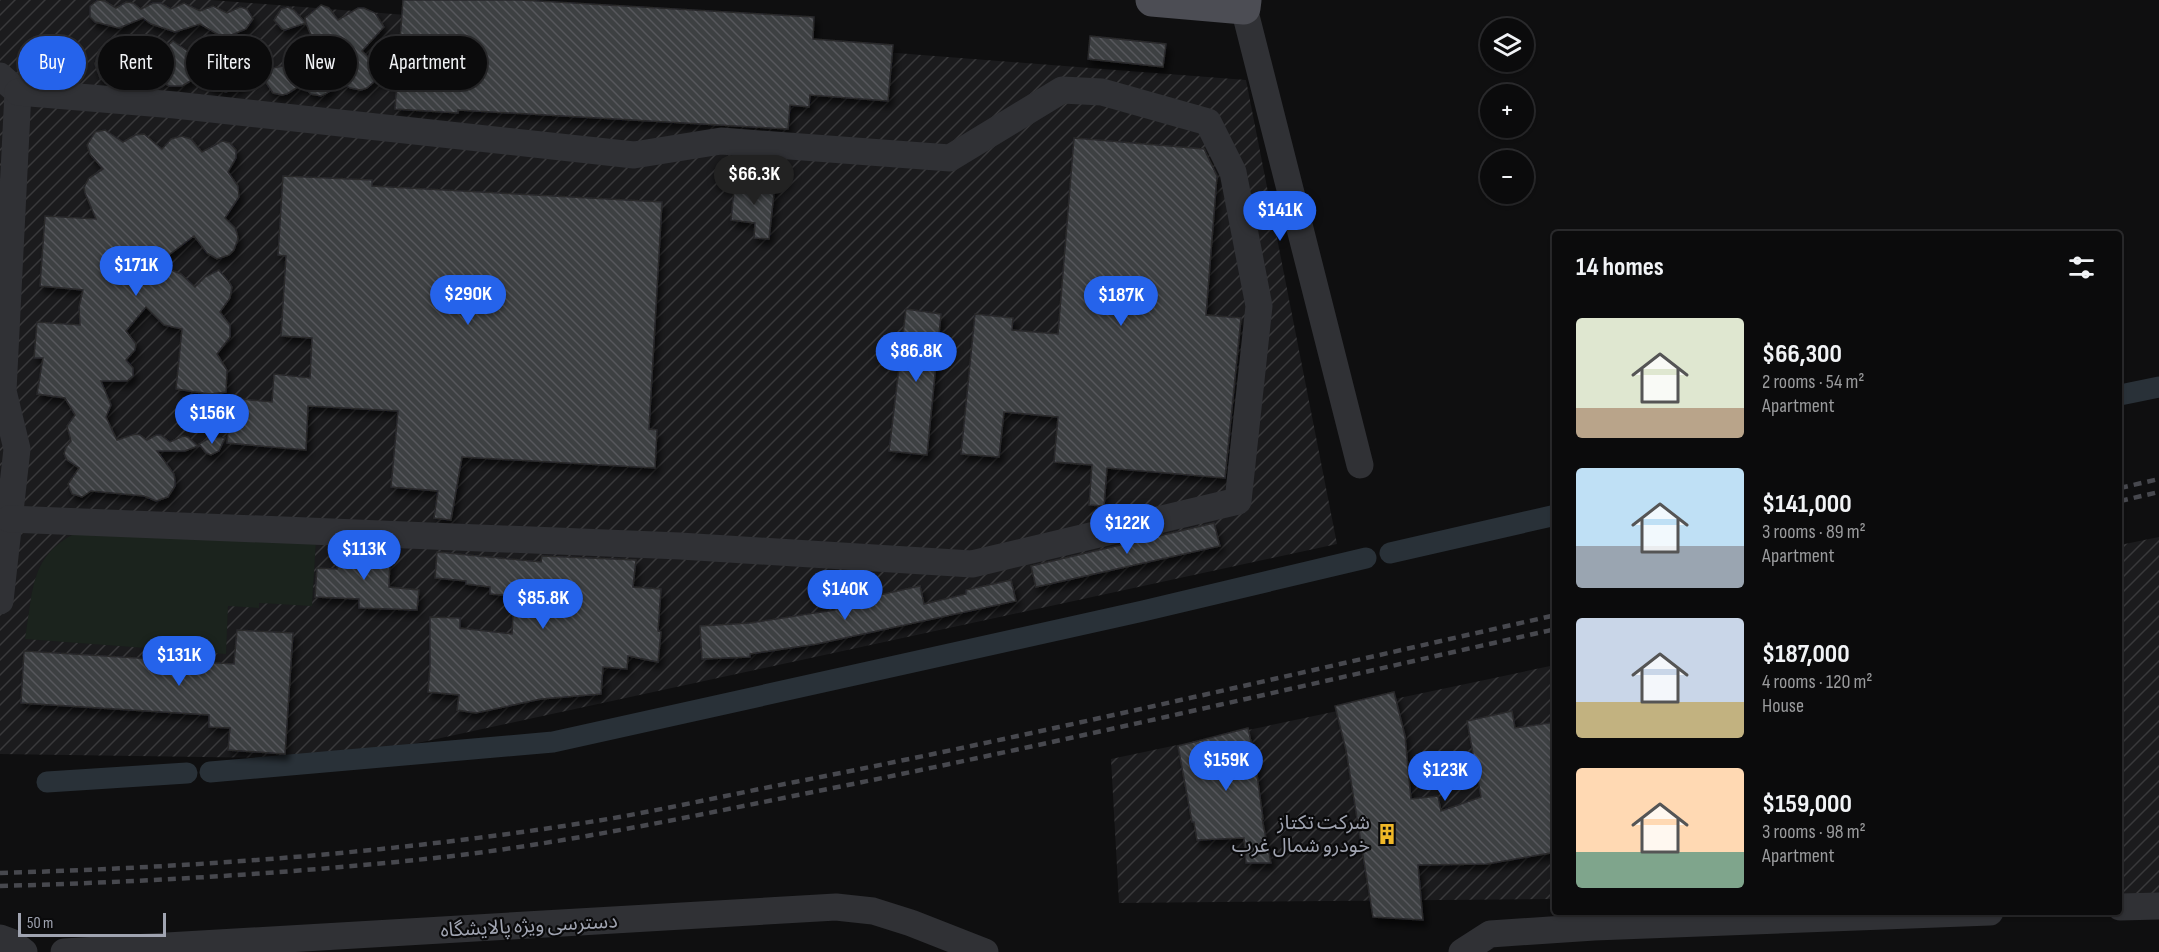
<!DOCTYPE html>
<html lang="en">
<head>
<meta charset="utf-8">
<style>
	:root { --surface:#0b0b0c; --page:#141415; --text:#f1f3f6; --muted:#9a9b9d; --line:#2b2b2d; --accent:#2563eb }
	body { margin:0; font-family:"Sofia Sans Condensed","Noto Sans Arabic",sans-serif; background:var(--page); color:var(--text); height:100vh; display:flex; flex-direction:column; font-size:22px; white-space:nowrap }
	* { box-sizing:border-box; margin:0 }
	p { font-size:20px; color:var(--muted) }
	.icon { flex:none; width:33px; height:33px; fill:none; stroke:currentColor; stroke-width:2; stroke-linecap:round; stroke-linejoin:round }
	.map { position:relative; flex:1; overflow:hidden }
	.drawer { position:absolute; left:1552px; top:231px; width:570px; height:684px; display:flex; flex-direction:column; background:var(--surface); border-radius:6px; box-shadow:0 2px 4px #0004,0 0 0 2px var(--line) }
	.drawer>* { flex:none }
	.banner { position:absolute; left:18px; top:36px; width:570px; height:54px; display:flex; gap:12px }
	.fabs { position:absolute; left:1480px; top:18px; display:grid; gap:12px }
	.fabs a { display:grid; place-items:center; width:54px; height:54px; border-radius:50%; background:var(--surface); box-shadow:0 2px 4px #0004,0 0 0 2px var(--line); font-size:30px }
	.scale { position:absolute; left:18px; bottom:15px; width:148px; box-sizing:border-box; padding-left:6px; border:3px solid #a0a4b1; border-top:0; font-size:16px; line-height:21px; white-space:nowrap; color:#a0a4b1; -webkit-text-stroke:4px #0a0a0b; paint-order:stroke }
	.price { position:absolute; translate:-50% -51px; padding:0 14px; border-radius:21px; background:var(--accent); color:#fff; font-size:20px; line-height:39px; filter:drop-shadow(0 2px 3px #0008) }
	.price::after { content:''; position:absolute; left:50%; top:36px; width:18px; height:14px; margin-left:-9px; background:inherit; clip-path:polygon(0 0,100% 0,50% 100%) }
	.price.current { background:#222; color:#fff }
	ul { padding:0; list-style:none }
	li { display:flex; align-items:center; gap:18px; height:150px; padding:0 24px }
	li span { display:grid; place-items:center; flex:none; width:168px; height:120px; border-radius:6px; color:#555 }
	li>.icon { margin-inline-start:auto }
	span .icon { width:72px; height:72px; fill:#fffc; stroke-width:1 }
	li b { font-size:26px }
	h2 { display:flex; justify-content:space-between; align-items:center; height:72px; padding:0 24px; font-size:26px }
	.pill { padding:0 21px; border-radius:27px; background:var(--surface); box-shadow:0 2px 4px #0004,0 0 0 2px var(--line); font-size:21px; line-height:54px }
	.pill.current { background:var(--accent); color:#fff }
	.map>svg:first-child { display:block }
	.industrial { fill:url(#industrial-furrows) }
	.grass { fill:#1b231d }
	.lines { fill:none; stroke-linecap:round; stroke-linejoin:round }
	.canal { stroke:#293138; stroke-width:21 }
	.building { fill:url(#building-back-hatch); stroke:#29292c; stroke-width:1.5; filter:url(#shadow) }
	.minor { stroke:#303135; stroke-width:27 }
	.major { stroke:#4c4d54; stroke-width:33 }
	.rail { stroke:#47484e; stroke-width:4.5; stroke-dasharray:8 6; stroke-linecap:butt }
	.labels { text-anchor:middle; stroke-width:4.5; stroke-linejoin:round; paint-order:stroke }
	.poi-label { font-size:20px; fill:#a0a4b1; stroke:#0a0a0b; text-anchor:end }
	.street-label { font-size:20px; fill:#a0a4b1; stroke:#0a0a0b }
</style>
</head>
<body>
<div class="map">
<svg width="2159" height="952" viewBox="0 0 2159 952">
	<defs>
		<pattern id="industrial-furrows" width="10" height="10" patternUnits="userSpaceOnUse" patternTransform="scale(1.5)"><rect width="10" height="10" fill="#1b1b1d"/><path d="M-1 1l2-2M0 10L10 0M9 11l2-2" fill="none" stroke="#39393b"/></pattern>
		<pattern id="building-back-hatch" width="6" height="6" patternUnits="userSpaceOnUse" patternTransform="scale(1.5)"><rect width="6" height="6" fill="#3e3f43"/><path d="M-1 5l2 2M0 0l6 6M5-1l2 2" fill="none" stroke="#57585c"/></pattern>
		<filter id="shadow"><feDropShadow dx="3.5" dy="6" stdDeviation="3" flood-color="#0009"/></filter>
	</defs>
	<rect width="100%" height="100%" fill="#0f0f10"/>
	<g class="industrial">
		<path d="M0,0H211L1246,80L1337,544L344,759L0,754Z"/>
		<path d="M2159,537V894H2120V545Z"/>
		<path d="M1555,665V899L1119,903L1111,759Z"/>
	</g>
	<path class="grass" d="M82,530L316,540L312,606L259,603V608L228,606L226,654L25,639C34,590 28,554 82,530Z"/>
	<g class="lines">
		<g class="canal">
			<path d="M2120,395L2159,387"/>
			<path d="M1390,553L1556,515"/>
			<path d="M210,772L553,742L1143,611L1366,558"/>
			<path d="M47,782L187,773"/>
		</g>
	</g>
	<g class="building">
		<path d="M98,0L105,1L116,8L126,2L133,3L141,9L153,3H161L171,9L184,3L200,11L213,6L227,13L240,7L247,9L253,19L246,29L224,38L200,24L175,32L151,24L143,18L119,28L95,22L90,17V6Z"/>
		<path d="M403,0H521L814,17L813,39L893,45L888,101L810,95L809,107L790,105L788,129L458,110V113L395,109Z"/>
		<path d="M321,5L329,8L338,20L358,8H364L375,13L384,27L362,51L384,73L367,88L361,90L350,88L338,80L329,92L321,96L311,94L301,85L287,94L282,95L273,93L263,78L273,68L283,66L287,67L303,78L311,69L334,60L315,45L306,23L285,30L282,29L274,20L281,9L288,7L294,10L306,23L305,18Z"/>
		<path d="M114,36L132,48L144,63L132,79L121,85L105,82L100,78L95,64L99,50Z"/>
		<path d="M1090,36L1166,44L1163,67L1088,59Z"/>
		<path d="M173,41L189,52L198,64L223,43L241,54L245,60L249,75L240,87L226,92L212,88L199,76L182,86H169L158,79L149,62Z"/>
		<path d="M105,130L123,142L135,135L144,134L162,149L171,139L181,136L191,139L202,152L222,141L230,143L236,150V158L228,172L238,186L239,197L225,218L235,228L237,233L238,239L234,250L229,255L217,259L207,253L194,236L157,264L181,274L195,287L205,277L219,270L229,282L232,287L230,298L220,312L230,325V337L217,354L227,370L226,392L210,394L176,389L182,329L164,325L146,307L126,331L136,344L135,350L126,360L133,368V376L127,381H101L111,405L106,417L117,440L135,434L140,435L147,440L156,435H161L170,442L183,436L188,437L198,446L185,451H157L174,474L175,480V486L168,497L156,501L144,496L91,491L82,497L72,494L68,484L79,468L67,460L64,454L66,447L71,441L67,426L75,415L65,398L37,394L43,358H34L37,322L80,325L79,307L83,290L40,286L45,216L96,219L85,193L84,187L89,178L103,169L90,154L87,145L95,132Z"/>
		<path d="M1074,138L1204,149L1217,176L1206,315L1241,318L1225,478L1107,468L1104,506L1089,505L1092,465L1054,462L1058,417L1004,412L999,457L961,454L975,314L1013,318L1012,330L1058,334Z"/>
		<path d="M283,176L372,180V186L662,202L649,429L657,430L655,468L462,457L451,520L434,518L438,491L391,487L398,411L308,406L306,450L227,443L231,398L272,402L274,374L310,378L312,338L281,336L286,256L278,255Z"/>
		<path d="M735,180L775,184L769,239L754,238L755,223L731,220Z"/>
		<path d="M906,309L941,314L927,455L889,451Z"/>
		<path d="M211,437L225,438L219,451L211,455L206,453L199,444Z"/>
		<path d="M1214,523L1220,546L1036,587L1031,566Z"/>
		<path d="M338,548L390,552L389,587L419,590L417,610L359,608V599L315,597L317,568L337,569Z"/>
		<path d="M437,552L541,562L542,556L636,560L633,587L661,589L658,631L661,632L658,662L628,656L627,669L603,667L601,694L541,699L476,713L457,710L459,695L428,692L430,667V617L460,618V628L512,634L514,596L490,594V587L466,584V581L435,578Z"/>
		<path d="M1011,580L1016,601L817,644L750,654V657L702,659L700,626L750,623L835,610L834,605L920,586L924,604L966,594V590Z"/>
		<path d="M237,630L293,633L285,754L228,750L230,728L209,727V715L21,703L24,651L234,664Z"/>
		<path d="M1394,692L1405,736L1411,799L1438,796L1441,811L1481,797L1467,721L1512,711L1515,728L1556,722V852L1487,864L1418,865L1423,920L1373,917L1346,750L1335,706Z"/>
		<path d="M1248,728L1255,760L1263,819H1262L1271,863H1246L1244,838L1197,840L1194,822H1192L1178,746Z"/>
	</g>
	<g class="lines">
		<g class="minor">
			<path d="M1244,8L1360,465"/>
			<path d="M0,76L18,92L3,391L17,449L0,601"/>
			<path d="M9,519L680,546L972,564L1238,501L1259,306L1233,172L1208,122L1102,92L1062,90L950,158L721,141L634,155L175,105L18,92"/>
			<path d="M2120,907L2159,906"/>
			<path d="M0,938L11,942L24,952"/>
			<path d="M64,952L836,907L873,911L911,923L985,952"/>
			<path d="M1462,952L1490,934L1594,927L1990,912"/>
		</g>
		<path class="major" d="M1152,0L1244,8L1245,0"/>
		<g class="rail">
			<path d="M2120,488L2159,479"/>
			<path d="M2120,501L2159,492"/>
			<path d="M0,873C203,867 407,852 608,819C671,808 733,794 795,782C1050,732 1302,672 1556,615"/>
			<path d="M0,886C148,882 296,873 444,857C565,843 684,818 803,794C1055,744 1305,685 1556,629"/>
		</g>
	</g>
	<defs>
		<symbol id="building-bare" viewBox="-9 -9 18 18"><path d="M-4-6H4V6H1V3H-1V6H-4ZM-2.5-4.3h1.7v1.8h-1.7ZM.8-4.3h1.7v1.8H.8ZM-2.5-1h1.7V.8h-1.7ZM.8-1h1.7V.8H.8Z" fill="#f0b828" stroke="#0a0a0b" stroke-width="2.5" paint-order="stroke"/></symbol>
	</defs>
	<g fill-rule="evenodd">
		<use href="#building-bare" x="1372" y="819" width="30" height="30"/>
	</g>
	<g class="labels">
		<g class="poi-label">
			<text x="1370" y="829">شرکت تکتاز<tspan x="1370" dy="23">خودرو شمال غرب</tspan></text>
		</g>
		<g class="street-label">
			<text transform="translate(529 925) rotate(-3)" y="7">دسترسی ویژه پالایشگاه</text>
		</g>
	</g>
</svg>
<div class="fabs">
<a><svg class="icon" aria-label="layers" viewBox="0 0 24 24"><path d="M12 4l9 5-9 5-9-5zM3 14l9 5 9-5"/></svg></a>
<a>+</a>
<a>−</a>
</div>
<div class="scale">50 m</div>
<b class="price current" style="left:754px;top:206px">$66.3K</b>
<b class="price" style="left:1280px;top:242px">$141K</b>
<b class="price" style="left:136px;top:297px">$171K</b>
<b class="price" style="left:468px;top:326px">$290K</b>
<b class="price" style="left:1121px;top:327px">$187K</b>
<b class="price" style="left:916px;top:383px">$86.8K</b>
<b class="price" style="left:212px;top:445px">$156K</b>
<b class="price" style="left:1127px;top:555px">$122K</b>
<b class="price" style="left:364px;top:581px">$113K</b>
<b class="price" style="left:845px;top:621px">$140K</b>
<b class="price" style="left:543px;top:630px">$85.8K</b>
<b class="price" style="left:179px;top:687px">$131K</b>
<b class="price" style="left:1226px;top:792px">$159K</b>
<b class="price" style="left:1445px;top:802px">$123K</b>
<div class="banner">
<a class="pill current">Buy</a>
<a class="pill">Rent</a>
<a class="pill">Filters</a>
<a class="pill">New</a>
<a class="pill">Apartment</a>
</div>
<section class="drawer">
<h2>14 homes<svg class="icon" aria-label="filters" viewBox="0 0 24 24"><path d="M4 7h16M4 17h16"/><circle cx="9" cy="7" r="2"/><circle cx="15" cy="17" r="2"/></svg></h2>
<ul>
<li><span style="background:linear-gradient(#dfe7d0 75%,#b9a48a 0)"><svg class="icon" aria-label="home" viewBox="0 0 24 24"><path d="M3 11l9-7 9 7M6 9v11h12V9"/></svg></span><div><b>$66,300</b><p>2 rooms · 54 m²</p><p>Apartment</p></div></li>
<li><span style="background:linear-gradient(#bfe0f5 65%,#9aa5b1 0)"><svg class="icon" aria-label="home" viewBox="0 0 24 24"><path d="M3 11l9-7 9 7M6 9v11h12V9"/></svg></span><div><b>$141,000</b><p>3 rooms · 89 m²</p><p>Apartment</p></div></li>
<li><span style="background:linear-gradient(#c9d6e8 70%,#c2b280 0)"><svg class="icon" aria-label="home" viewBox="0 0 24 24"><path d="M3 11l9-7 9 7M6 9v11h12V9"/></svg></span><div><b>$187,000</b><p>4 rooms · 120 m²</p><p>House</p></div></li>
<li><span style="background:linear-gradient(#ffd9b3 70%,#7fa58c 0)"><svg class="icon" aria-label="home" viewBox="0 0 24 24"><path d="M3 11l9-7 9 7M6 9v11h12V9"/></svg></span><div><b>$159,000</b><p>3 rooms · 98 m²</p><p>Apartment</p></div></li>
</ul>
</section>
</div>
</body>
</html>
